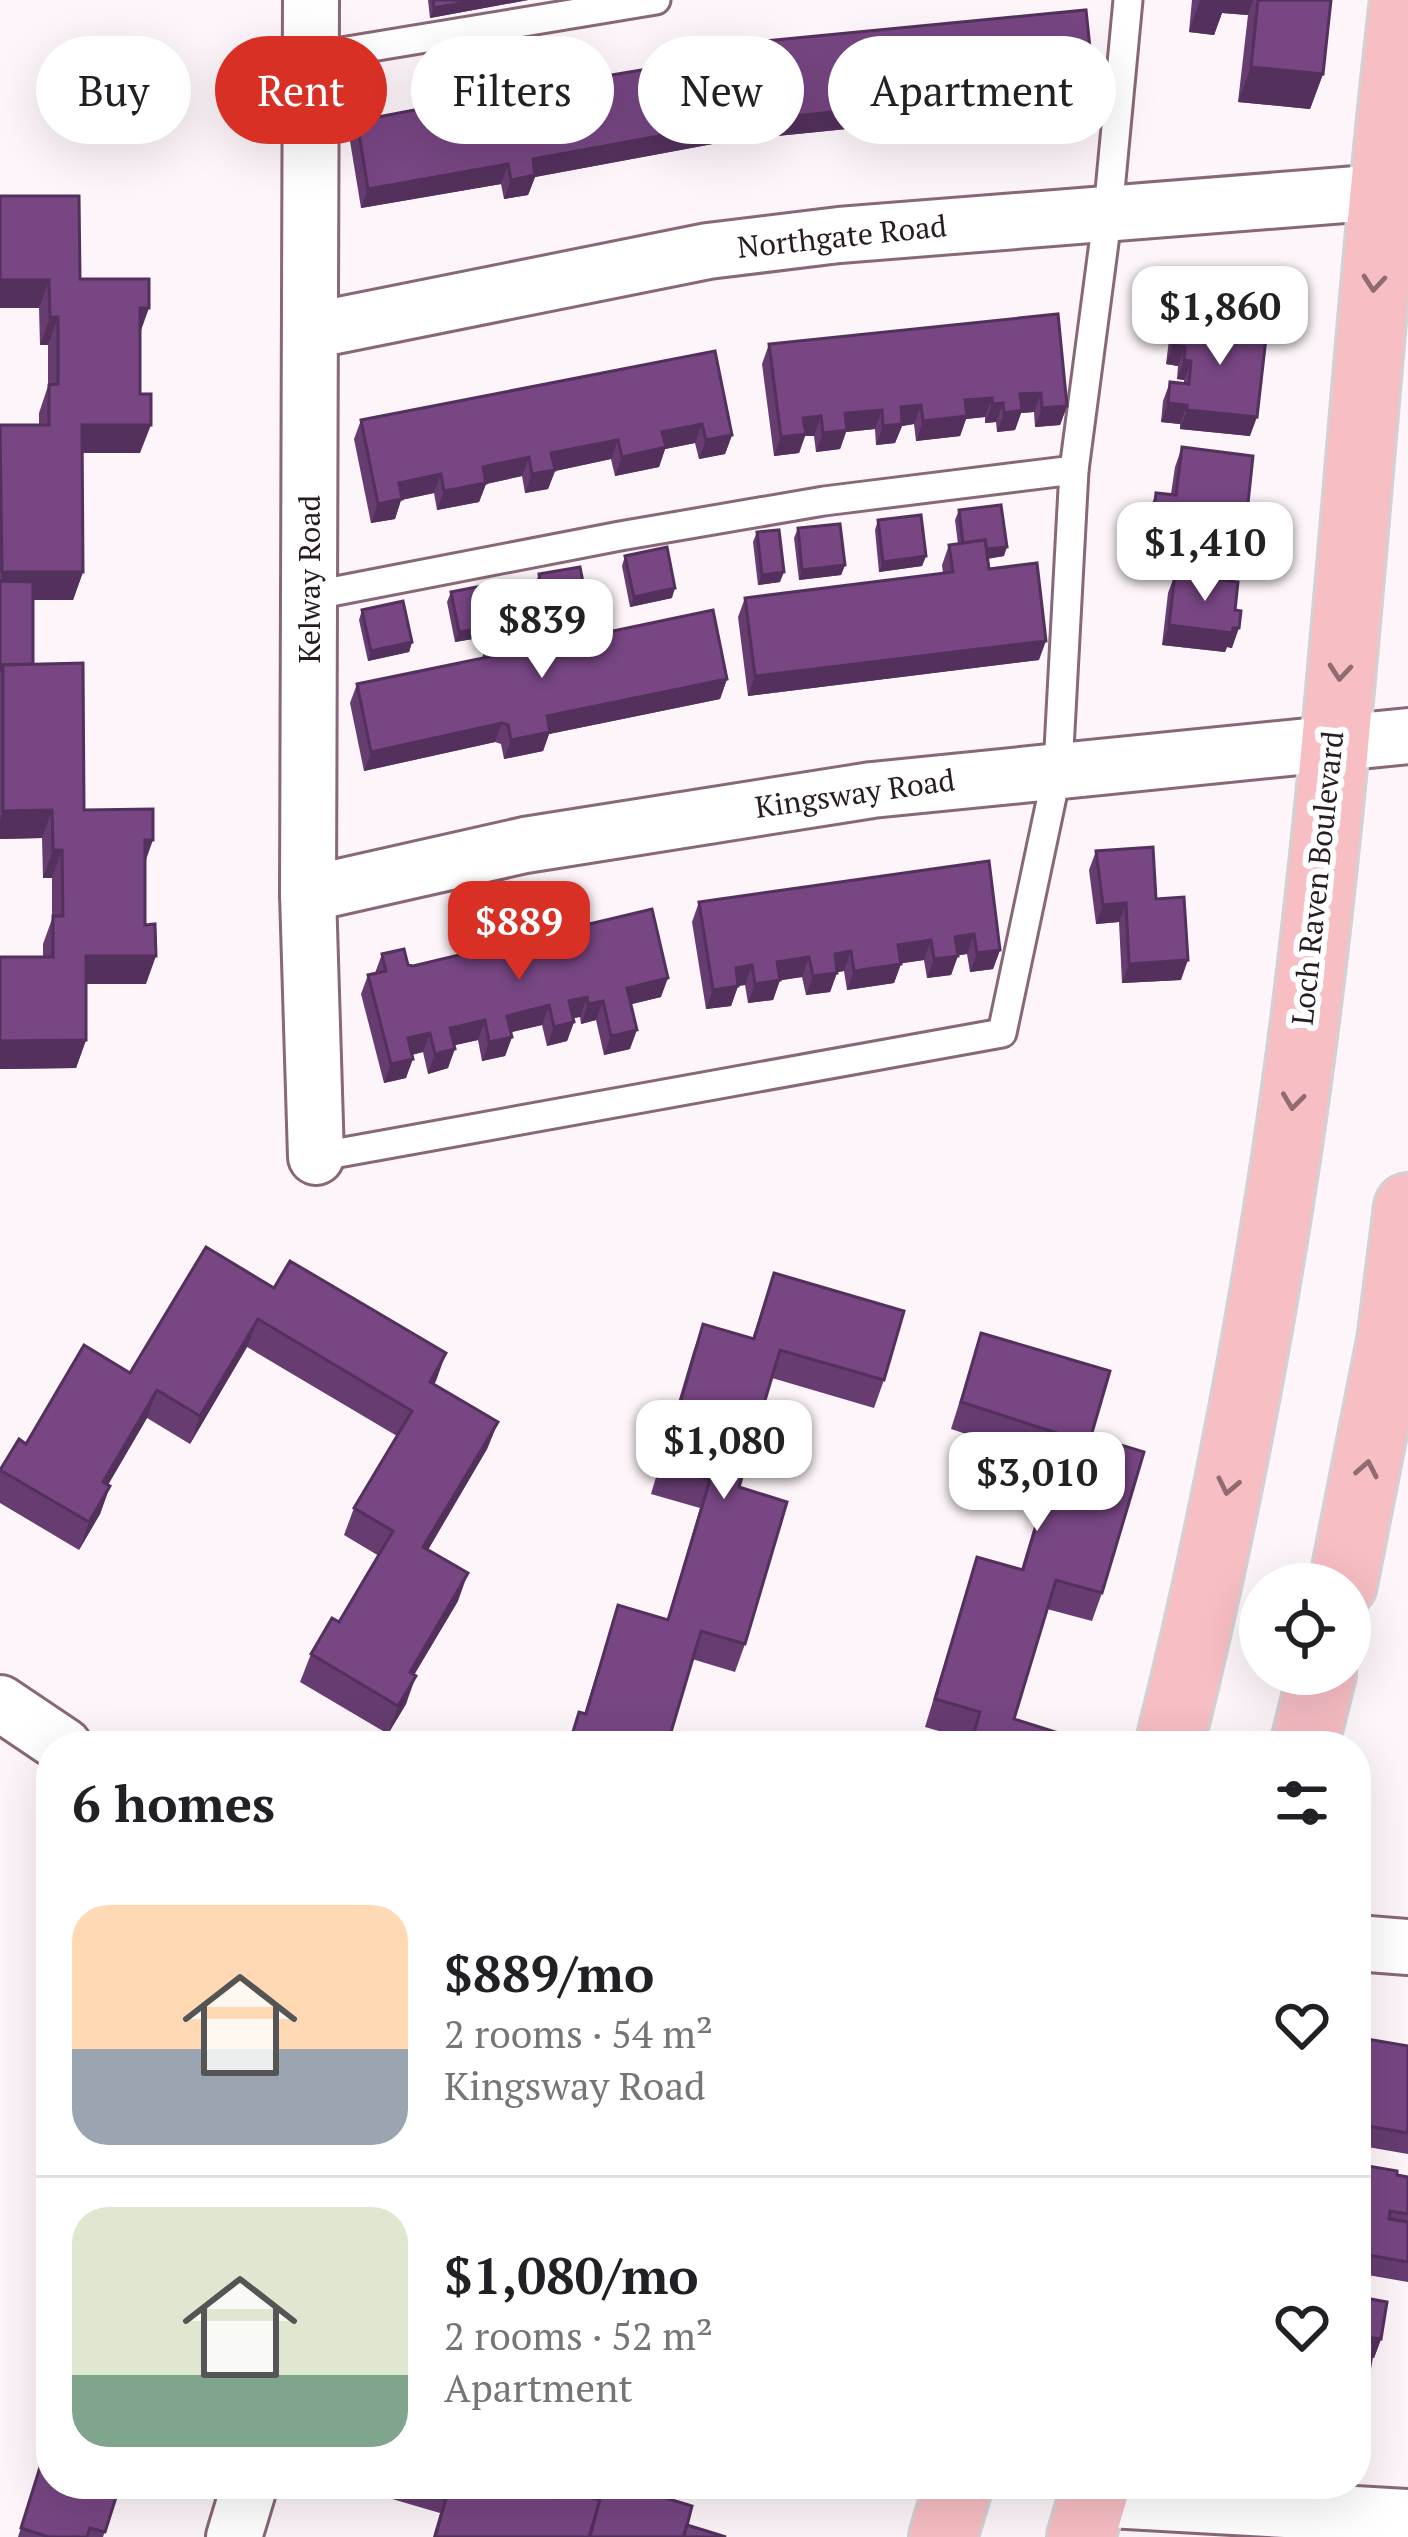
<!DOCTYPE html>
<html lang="en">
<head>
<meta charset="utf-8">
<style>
	:root { --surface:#fff; --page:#f2f2f2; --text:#202124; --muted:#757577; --line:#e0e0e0; --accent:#d93025 }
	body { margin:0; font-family:"PT Serif",serif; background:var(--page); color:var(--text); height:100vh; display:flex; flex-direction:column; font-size:45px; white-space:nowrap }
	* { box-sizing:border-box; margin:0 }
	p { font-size:39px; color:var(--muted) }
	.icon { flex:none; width:66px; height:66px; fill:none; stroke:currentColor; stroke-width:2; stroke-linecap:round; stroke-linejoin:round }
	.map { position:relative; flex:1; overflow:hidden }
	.drawer { position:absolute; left:36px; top:1731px; width:1335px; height:768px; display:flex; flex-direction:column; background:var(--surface); border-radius:48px; box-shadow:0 12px 48px #0002 }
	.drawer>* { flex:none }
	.top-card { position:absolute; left:36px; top:36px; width:1338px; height:108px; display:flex; gap:24px }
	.fabs { position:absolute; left:1239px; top:1563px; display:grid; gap:24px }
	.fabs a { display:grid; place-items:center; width:132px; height:132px; border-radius:50%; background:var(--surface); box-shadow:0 12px 48px #0002; font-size:60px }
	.price { position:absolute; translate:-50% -102px; padding:0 27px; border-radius:24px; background:#fff; color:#222; font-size:39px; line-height:78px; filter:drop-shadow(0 3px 6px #0008) }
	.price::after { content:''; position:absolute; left:50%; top:72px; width:36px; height:27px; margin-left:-18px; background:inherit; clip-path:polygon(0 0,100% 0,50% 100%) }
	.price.active { background:var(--accent); color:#fff }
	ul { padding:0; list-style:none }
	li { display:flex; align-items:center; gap:36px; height:300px; padding:0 36px }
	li+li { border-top:3px solid var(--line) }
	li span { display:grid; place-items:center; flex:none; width:336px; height:240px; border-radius:36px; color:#555 }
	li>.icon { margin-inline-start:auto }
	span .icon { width:144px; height:144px; fill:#fffc; stroke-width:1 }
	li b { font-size:51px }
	h2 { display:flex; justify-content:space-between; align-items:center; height:144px; padding:0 36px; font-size:51px }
	.chip { padding:0 42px; border-radius:54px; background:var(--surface); box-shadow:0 12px 48px #0002; font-size:42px; line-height:108px }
	.chip.active { background:var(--accent); color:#fff }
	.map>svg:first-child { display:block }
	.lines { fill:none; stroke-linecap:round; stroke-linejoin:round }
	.service-casing { stroke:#886778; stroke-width:33 }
	.minor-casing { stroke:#886778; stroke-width:60 }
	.primary-casing { stroke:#d4d1d3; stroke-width:72 }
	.service { stroke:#fff; stroke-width:27 }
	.minor { stroke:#fff; stroke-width:54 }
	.primary { stroke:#f7bec4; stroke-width:66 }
	.wall { fill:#663c71 }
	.shaded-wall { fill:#53315c }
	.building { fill:#774683; stroke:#53315c; stroke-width:3 }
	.oneway { stroke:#906c72 }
	.labels { text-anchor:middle; stroke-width:12; stroke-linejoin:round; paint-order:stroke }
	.street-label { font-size:30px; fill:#281b21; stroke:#fff }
</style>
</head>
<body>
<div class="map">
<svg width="1408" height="2537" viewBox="0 0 1408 2537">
	<rect width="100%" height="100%" fill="#fdf5f9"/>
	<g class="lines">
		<defs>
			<g id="service">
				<path d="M311,57L656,0"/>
				<path d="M310,596L620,536L824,501L1074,470"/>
				<path d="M316,1157L1002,1033L1058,768L1074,470L1108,212L1128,0"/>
			</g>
			<g id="minor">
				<path d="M311,0L308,894L316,1157"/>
				<path d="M310,331L708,251L839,235L1382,192"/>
				<path d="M308,894L525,845L872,790L1408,736"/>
				<path d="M0,1703L64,1746"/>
				<path d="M1356,1943L1408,1947"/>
				<path d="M1092,2499L1408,2517"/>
				<path d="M234,2537L250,2484"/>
			</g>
			<g id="primary">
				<path d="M1343,1584L1391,1341L1408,1207"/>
				<path d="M1169,1746C1218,1552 1256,1355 1286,1158C1344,774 1359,385 1404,0"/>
				<path d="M1304,1746L1322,1674"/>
				<path d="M943,2537L959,2484"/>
				<path d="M1081,2537L1097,2484"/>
			</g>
		</defs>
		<use href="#service" class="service-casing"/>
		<use href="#minor" class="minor-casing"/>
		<use href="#primary" class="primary-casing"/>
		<use href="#service" class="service"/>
		<use href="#minor" class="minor"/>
		<use href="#primary" class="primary"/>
	</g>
	<g class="wall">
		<path d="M428,0H528L430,18Z"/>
		<path d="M1192,0H1331L1323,74L1310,109L1238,102L1248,15L1222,13L1214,35L1189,32Z"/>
		<path d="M755,42L1086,105L756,138L748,61Z"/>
		<path d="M489,73L533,88L725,124L718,143L535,177L528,195L504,199L501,184L361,208L350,141L357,121L436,106L434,95L441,76L484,88Z"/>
		<path d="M0,196L80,279L140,333V453H82L83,572L73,600H33V664L84,810L145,864L146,984H86V1040L76,1068L0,1069V957H43V944L52,919V878H43L42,838L0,839V426L39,425V413L48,386V345H40L39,308Z"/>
		<path d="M1058,314L1067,406L1060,425L1035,427L1034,412L1021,413L1015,430L997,432L996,422L985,423V417L966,419L960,436L916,441L914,424L902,426L895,443L876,445L875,429L846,432L840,449L816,452L814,436H805L799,453L774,456L762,364L769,344Z"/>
		<path d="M1176,321L1250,436L1180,429V424L1161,422L1163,401L1170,382L1184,384V380L1177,379L1178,366L1166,364L1169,340Z"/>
		<path d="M715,351L732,435L725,454L699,459L695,443L665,449L659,467L615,476L611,459L555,471L548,489L525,493L522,476L486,484L479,502L437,510L434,493L401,500L395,519L371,523L354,439L361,420Z"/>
		<path d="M1182,447L1237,560L1145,550L1149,512L1156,493L1171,494L1175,467Z"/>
		<path d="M959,510L1004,556L988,559L989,569L1039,660L748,696L738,617L745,598L943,573L942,565L949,545L958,544L955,520Z"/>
		<path d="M878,520L926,556L922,566L879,572L875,530Z"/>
		<path d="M798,528L845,565L841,575L799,580L794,538Z"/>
		<path d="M757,532L780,582L758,585L753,542Z"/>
		<path d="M625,556L672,598L630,607L622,566Z"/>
		<path d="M539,574L588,607L584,617L543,625L535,584Z"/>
		<path d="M1175,574L1235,610L1232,648L1227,647L1225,652L1162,645L1168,593Z"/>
		<path d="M451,592L497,635L532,648L727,679L720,699L549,734L543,751L504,759L501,744L495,742L364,771L350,703L357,684L482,658L489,636L455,642L447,602Z"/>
		<path d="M362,610L412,642L409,652L368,661L359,620Z"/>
		<path d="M1096,851L1156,899L1181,980L1122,983L1119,922L1096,924L1089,870Z"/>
		<path d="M989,861L1000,950L993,969L970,972L967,954L958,955L951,975L927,978L924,960L901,963L894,983L847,990L844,971L837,972L830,992L806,995L802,977L780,980L773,1000L748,1003L745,985L738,986L731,1006L706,1009L692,922L699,902Z"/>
		<path d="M382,954L408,965L661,997L631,1004L630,1049L604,1055L596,1020L581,1024L580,1017L573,1018L574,1022L567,1041L547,1046L542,1025L511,1032L512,1037L505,1056L482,1061L478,1040L454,1045L448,1068L428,1074L423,1052L412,1055L406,1078L384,1083L361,994L368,975L375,973Z"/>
		<path d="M774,1273L884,1380L874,1408L772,1378L739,1487L745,1644L735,1672L692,1659L671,1732L675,1746H567L579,1712L584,1714L618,1605L667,1620L700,1508L651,1494L693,1352L703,1324L752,1339Z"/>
		<path d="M274,1288L446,1353L434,1384L498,1422L487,1449L428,1550L458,1601L414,1675L406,1704L388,1734L300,1682L311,1654L339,1622L379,1556L344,1535L354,1508L397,1436L247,1347L190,1444L147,1418L108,1485L110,1486L100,1514L79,1550L0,1503V1470L26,1444L130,1373Z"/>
		<path d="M981,1333L1091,1436L1102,1593L1092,1621L1047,1609L1014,1719L1062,1746H968L970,1740L925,1727L977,1557L1021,1570L1053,1463L951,1429Z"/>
		<path d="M1361,2038L1408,2046V2154L1356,2145V2052Z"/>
		<path d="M1356,2164L1408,2177V2282L1356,2273Z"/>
		<path d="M1356,2292L1381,2339L1374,2358H1371L1367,2383L1360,2402L1356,2401Z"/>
		<path d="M46,2448L102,2486L118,2491L103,2537H18Z"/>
		<path d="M378,2484H511L557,2498L598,2499L604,2484L687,2525L726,2537H433L440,2513L375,2494Z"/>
	</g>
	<g class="shaded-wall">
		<path d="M477,0H528L430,18L434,8Z"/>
		<path d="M1200,0H1253L1248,15L1222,13L1214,35L1189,32Z"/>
		<path d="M1251,67L1323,74L1310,109L1238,102Z"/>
		<path d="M1094,86L1086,105L756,138L763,119Z"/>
		<path d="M725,124L718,143L535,177L528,195L504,199L511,180L533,159Z"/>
		<path d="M508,164L501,184L361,208L368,189Z"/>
		<path d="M0,280H49L39,308H0Z"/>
		<path d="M140,308H149L139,336Z"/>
		<path d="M50,317H58L48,345H40Z"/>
		<path d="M1173,345L1185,347L1178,366L1166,364Z"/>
		<path d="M1184,360L1191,361L1184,380L1177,379Z"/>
		<path d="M1041,393L1034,412L1021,413L1015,430L997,432L1004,413L1020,394Z"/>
		<path d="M992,398L985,417L966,419L960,436L916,441L923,421L965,400Z"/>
		<path d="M1003,403L996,422L985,423L992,404Z"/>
		<path d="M1168,403L1187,405L1180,424L1161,422Z"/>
		<path d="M921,405L914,424L902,426L895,443L876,445L883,426L901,407Z"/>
		<path d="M1067,406L1060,425L1035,427L1042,408Z"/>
		<path d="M882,410L875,429L846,432L840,449L816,452L823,433L845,413Z"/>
		<path d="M1187,410L1257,417L1250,436L1180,429Z"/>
		<path d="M821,416L814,436H805L799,453L774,456L781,437L803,418Z"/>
		<path d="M702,424L695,443L665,449L659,467L615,476L622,457L662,432Z"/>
		<path d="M82,425H151L140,453H71Z"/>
		<path d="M732,435L725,454L699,459L706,440Z"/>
		<path d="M618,440L611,459L555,471L548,489L525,493L532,474L551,453Z"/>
		<path d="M529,457L522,476L486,484L479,502L437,510L444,491L483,467Z"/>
		<path d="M441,474L434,493L401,500L395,519L371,523L378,504L399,483Z"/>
		<path d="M1152,530L1244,541L1237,560L1145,550Z"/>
		<path d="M1007,547L1004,556L960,562L964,552Z"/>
		<path d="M926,556L922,566L879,572L883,562Z"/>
		<path d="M845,565L841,575L799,580L802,570Z"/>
		<path d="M2,572H83L73,600H0Z"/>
		<path d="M784,572L780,582L758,585L762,575Z"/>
		<path d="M675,588L672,598L630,607L634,597Z"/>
		<path d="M588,607L584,617L543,625L546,615Z"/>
		<path d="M500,625L497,635L455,642L459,632Z"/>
		<path d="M1169,625L1233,628H1239L1232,648L1227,647L1225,652L1162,645Z"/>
		<path d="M1046,641L1039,660L748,696L755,676Z"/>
		<path d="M412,642L409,652L368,661L371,651Z"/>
		<path d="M727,679L720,699L549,734L543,751L504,759L511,740L547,716Z"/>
		<path d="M502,723L495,742L364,771L371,752Z"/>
		<path d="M52,810L42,838L0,839V820L3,811Z"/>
		<path d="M145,840H153L143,868Z"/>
		<path d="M53,850H62L52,878H43Z"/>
		<path d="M1126,903L1119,922L1096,924L1103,905Z"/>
		<path d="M974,934L967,954L948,957L955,937Z"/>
		<path d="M931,940L924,960L891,965L898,945Z"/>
		<path d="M1000,950L993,969L970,972L977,953Z"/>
		<path d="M851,951L844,971L828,974L835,954Z"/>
		<path d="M86,956H156L146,984H76Z"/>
		<path d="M958,956L951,975L927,978L934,959Z"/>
		<path d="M809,957L802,977L770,982L777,962Z"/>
		<path d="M1188,960L1181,980L1122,983L1129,964Z"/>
		<path d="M901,964L894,983L847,990L854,971Z"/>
		<path d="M752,965L745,985L729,987L736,968Z"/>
		<path d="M837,973L830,992L806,995L813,976Z"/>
		<path d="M668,978L661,997L620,1007L627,988Z"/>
		<path d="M780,980L773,1000L748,1003L755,984Z"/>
		<path d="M738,986L731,1006L706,1009L713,990Z"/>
		<path d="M587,997L580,1017L562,1020L569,1001Z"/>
		<path d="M603,1001L596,1020L581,1024L588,1004Z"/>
		<path d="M549,1005L542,1025L500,1035L507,1016Z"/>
		<path d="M485,1020L478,1040L443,1048L450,1028Z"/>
		<path d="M574,1022L567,1041L547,1046L554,1027Z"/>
		<path d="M637,1030L630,1049L604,1055L611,1036Z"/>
		<path d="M430,1033L423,1052L401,1057L408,1038Z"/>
		<path d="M512,1037L505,1056L482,1061L489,1042Z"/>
		<path d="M86,1040L76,1068L0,1069V1041Z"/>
		<path d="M455,1049L448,1068L428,1074L435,1054Z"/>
		<path d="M413,1059L406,1078L384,1083L391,1064Z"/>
		<path d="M258,1319L247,1347L190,1444L200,1416Z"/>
		<path d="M446,1353L436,1381L420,1409L430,1382Z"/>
		<path d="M157,1390L147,1418L93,1510L103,1482Z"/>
		<path d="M498,1422L487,1449L413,1575L423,1547Z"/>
		<path d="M110,1486L100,1514L79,1550L89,1522Z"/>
		<path d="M468,1573L458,1601L399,1700L410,1672Z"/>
		<path d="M416,1676L406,1704L388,1734L398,1706Z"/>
		<path d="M1356,2336L1381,2339L1374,2358L1356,2356Z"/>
	</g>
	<g class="building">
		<path d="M433,0H477L434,8Z"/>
		<path d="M1258,0H1331L1323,74L1251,67Z"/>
		<path d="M1086,10L1094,86L763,119L755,42Z"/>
		<path d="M714,58L725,124L533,159L535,175L511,180L508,164L368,189L357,121L446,104L441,76L481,69L485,97L493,95L489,73L529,66L533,88Z"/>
		<path d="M0,196H79L80,279H149V308H140V394H151V425H82L83,572H2L0,425H49V385L58,384V317H50L49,280H0Z"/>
		<path d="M1058,314L1067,406L1042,408L1041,393L1020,394L1022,410L1004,413L1003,403L992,404V398L965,400L967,416L923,421L921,405L901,407L902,424L883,426L882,410L845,413L847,430L823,433L821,416L803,418L806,434L781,437L769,344Z"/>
		<path d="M1176,321L1267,329L1257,417L1187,410V405L1168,403L1170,382L1189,384L1191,361L1184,360L1185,347L1173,345Z"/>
		<path d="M715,351L732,435L706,440L702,424L662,432L666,447L622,457L618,440L551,453L555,470L532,474L529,457L483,467L486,483L444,491L441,474L399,483L402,499L378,504L361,420Z"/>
		<path d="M1182,447L1253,456L1244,541L1152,530L1156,493L1176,495Z"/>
		<path d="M1001,505L1007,547L987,549L985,540L963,543L959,510Z"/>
		<path d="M921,515L926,556L883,562L878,520Z"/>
		<path d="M840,524L845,565L802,570L798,528Z"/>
		<path d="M779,530L784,572L762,575L757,532Z"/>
		<path d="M985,540L989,569L1037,563L1046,641L755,676L745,598L953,572L949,545Z"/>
		<path d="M667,547L675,588L634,597L625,556Z"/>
		<path d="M580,567L588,607L546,615L539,574Z"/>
		<path d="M1175,574L1238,582L1235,610L1241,611L1239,628H1233L1232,633L1169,625Z"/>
		<path d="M0,581L33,582V664L3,665L0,672Z"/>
		<path d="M492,584L500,625L459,632L451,592Z"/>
		<path d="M403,601L412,642L371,651L362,610Z"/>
		<path d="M713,610L727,679L547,716L550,732L511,740L508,725L502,723L371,752L357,684L493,656L489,636L527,628L532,648Z"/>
		<path d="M83,663L84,810L153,809V840H145V925L155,924L156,956H86V1040L0,1041V957H53V916H63L62,850H53L52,810L3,811V665Z"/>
		<path d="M1153,847L1156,899L1184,897L1188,960L1129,964L1126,903L1103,905L1096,851Z"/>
		<path d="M989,861L1000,950L977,953L974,934L955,937L958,956L934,959L931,940L898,945L901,964L854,971L851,951L835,954L837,973L813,976L809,957L777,962L780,980L755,984L752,965L736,968L738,986L713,990L699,902Z"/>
		<path d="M652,909L668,978L627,988L637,1030L611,1036L603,1001L588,1004L587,997L569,1001L574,1022L554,1027L549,1005L507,1016L512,1037L489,1042L485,1020L450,1028L455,1049L435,1054L430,1033L408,1038L413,1059L391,1064L368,975L386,971L382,954L404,949L408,965L413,966Z"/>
		<path d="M206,1247L274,1288L290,1261L446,1353L430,1382L498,1422L423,1547L468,1573L410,1672L416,1676L398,1706L311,1654L332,1618L339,1622L393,1531L354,1508L412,1411L258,1319L200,1416L157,1390L103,1482L110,1486L89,1522L0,1470L19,1439L26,1444L84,1345L130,1373Z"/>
		<path d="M774,1273L904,1311L884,1380L780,1350L739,1487L787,1502L745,1644L701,1631L671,1732L678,1734L675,1746L569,1745L579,1712L586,1714L618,1605L668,1620L710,1480L662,1466L703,1324L754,1339Z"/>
		<path d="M981,1333L1110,1371L1091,1436L1144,1452L1102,1593L1056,1580L1014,1719L1065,1735L1062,1746H970L980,1712L935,1699L977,1557L1023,1570L1063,1435L961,1402Z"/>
		<path d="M1361,2038L1408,2046V2133L1356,2124V2068Z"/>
		<path d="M1356,2164L1397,2171V2175L1408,2177V2214L1390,2211L1389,2219L1408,2222V2262L1356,2253Z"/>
		<path d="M1356,2292L1361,2293L1360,2297L1387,2302L1381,2339L1356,2336Z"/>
		<path d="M1356,2340L1374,2343L1367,2383L1356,2381Z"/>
		<path d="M46,2448L51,2449V2484H103L102,2486L118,2491L105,2532L90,2528L87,2537H49L21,2528Z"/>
		<path d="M446,2484H511L557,2498L560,2488L600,2500L589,2537H435L450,2485Z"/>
		<path d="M604,2484H620L692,2506L684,2537L687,2525L683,2537H590Z"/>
		<path d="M687,2525L726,2537H684Z"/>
	</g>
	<defs><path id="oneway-chevron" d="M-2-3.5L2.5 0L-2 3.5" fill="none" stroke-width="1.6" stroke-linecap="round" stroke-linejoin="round" transform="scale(3)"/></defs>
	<g class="oneway">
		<use href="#oneway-chevron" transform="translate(1374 283) rotate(95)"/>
		<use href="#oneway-chevron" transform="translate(1340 672) rotate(95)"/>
		<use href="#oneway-chevron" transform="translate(1293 1101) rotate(97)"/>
		<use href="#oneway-chevron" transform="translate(1367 1469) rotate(-79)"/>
		<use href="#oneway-chevron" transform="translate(1228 1486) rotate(102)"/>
	</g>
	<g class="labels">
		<g class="street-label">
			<text transform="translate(842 237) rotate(-6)" y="10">Northgate Road</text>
			<text transform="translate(310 579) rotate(-90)" y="10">Kelway Road</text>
			<text transform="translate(855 794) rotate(-8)" y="10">Kingsway Road</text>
			<text transform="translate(1318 878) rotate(-84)" y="10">Loch Raven Boulevard</text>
		</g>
	</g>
</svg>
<div class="fabs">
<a><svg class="icon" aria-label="locate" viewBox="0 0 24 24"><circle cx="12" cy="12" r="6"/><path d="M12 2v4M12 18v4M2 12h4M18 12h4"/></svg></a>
</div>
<b class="price" style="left:1220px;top:368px">$1,860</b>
<b class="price" style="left:1205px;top:604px">$1,410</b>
<b class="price" style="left:542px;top:681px">$839</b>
<b class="price active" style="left:519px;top:983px">$889</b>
<b class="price" style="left:724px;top:1502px">$1,080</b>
<b class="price" style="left:1037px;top:1534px">$3,010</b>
<div class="top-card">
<a class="chip">Buy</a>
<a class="chip active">Rent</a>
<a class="chip">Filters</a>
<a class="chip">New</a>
<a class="chip">Apartment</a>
</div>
<section class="drawer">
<h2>6 homes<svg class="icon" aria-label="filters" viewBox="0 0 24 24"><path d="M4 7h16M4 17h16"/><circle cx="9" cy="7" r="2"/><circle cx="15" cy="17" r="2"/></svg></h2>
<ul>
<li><span style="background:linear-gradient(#ffd9b3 60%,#9aa5b1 0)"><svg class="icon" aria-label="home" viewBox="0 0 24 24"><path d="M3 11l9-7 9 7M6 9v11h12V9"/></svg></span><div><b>$889/mo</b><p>2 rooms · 54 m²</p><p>Kingsway Road</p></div><svg class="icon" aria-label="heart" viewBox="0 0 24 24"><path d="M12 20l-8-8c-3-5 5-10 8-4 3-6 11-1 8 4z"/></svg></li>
<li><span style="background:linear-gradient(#dfe7d0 70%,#7fa58c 0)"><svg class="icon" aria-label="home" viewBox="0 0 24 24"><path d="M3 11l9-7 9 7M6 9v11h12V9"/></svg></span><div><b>$1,080/mo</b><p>2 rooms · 52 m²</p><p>Apartment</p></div><svg class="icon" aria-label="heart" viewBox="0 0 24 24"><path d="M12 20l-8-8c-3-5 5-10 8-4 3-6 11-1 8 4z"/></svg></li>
</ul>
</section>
</div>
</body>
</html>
